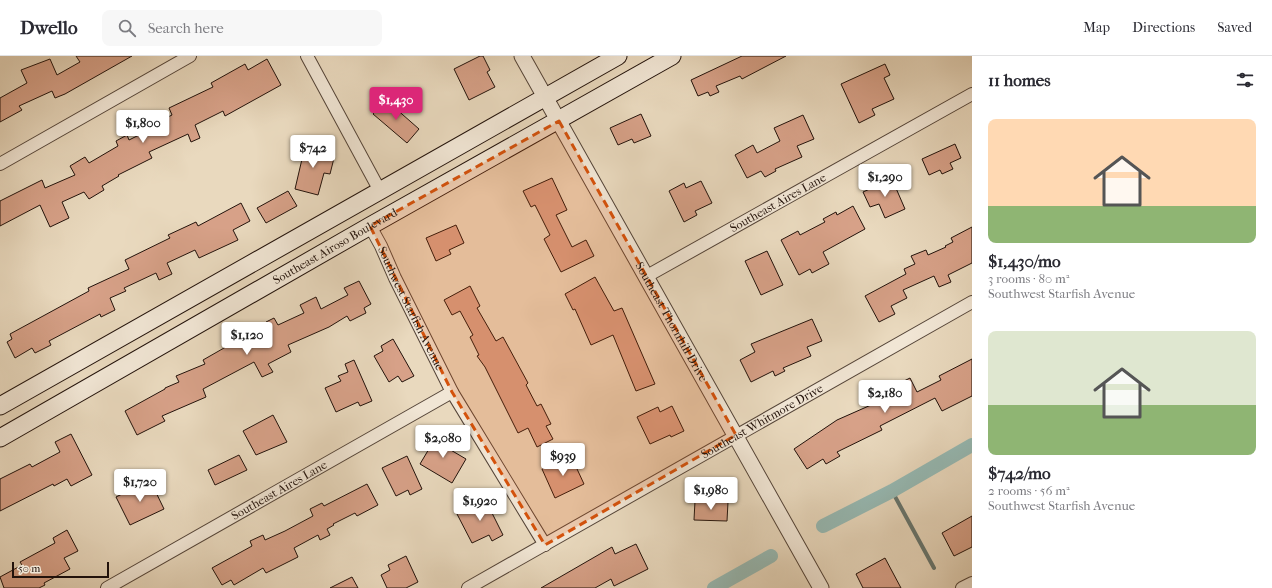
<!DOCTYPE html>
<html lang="en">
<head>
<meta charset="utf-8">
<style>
	:root { --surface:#fff; --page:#f7f7f7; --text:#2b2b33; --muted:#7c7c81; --line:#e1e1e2; --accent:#db2777 }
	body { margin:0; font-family:"IM FELL French Canon",serif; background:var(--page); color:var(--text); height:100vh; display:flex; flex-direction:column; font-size:15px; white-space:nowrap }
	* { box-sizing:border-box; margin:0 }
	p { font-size:13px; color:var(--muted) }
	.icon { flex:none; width:22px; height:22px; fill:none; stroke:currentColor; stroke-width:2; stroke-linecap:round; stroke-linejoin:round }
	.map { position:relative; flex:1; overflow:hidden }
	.details { display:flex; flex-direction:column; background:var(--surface); width:300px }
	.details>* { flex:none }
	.scale { position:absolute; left:12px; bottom:10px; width:97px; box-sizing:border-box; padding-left:4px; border:2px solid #22120b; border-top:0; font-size:11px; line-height:14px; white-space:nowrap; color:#22120b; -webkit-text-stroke:3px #f1e6d5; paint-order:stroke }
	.price { position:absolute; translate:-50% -34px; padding:0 9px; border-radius:4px; background:#fff; color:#222; font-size:13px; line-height:26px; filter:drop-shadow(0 1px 2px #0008) }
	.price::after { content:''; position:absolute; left:50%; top:24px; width:12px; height:9px; margin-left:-6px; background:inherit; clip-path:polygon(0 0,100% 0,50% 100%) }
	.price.on { background:var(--accent); color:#fff }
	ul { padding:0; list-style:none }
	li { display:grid; align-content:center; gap:8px; height:212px; padding:0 16px }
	li span { display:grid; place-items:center; height:124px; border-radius:8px; color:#555 }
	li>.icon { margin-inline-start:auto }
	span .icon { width:72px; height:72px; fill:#fffc; stroke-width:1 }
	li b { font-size:17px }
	h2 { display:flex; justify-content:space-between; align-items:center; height:48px; padding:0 16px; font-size:17px }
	header { display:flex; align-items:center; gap:24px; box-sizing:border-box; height:56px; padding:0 20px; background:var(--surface); border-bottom:1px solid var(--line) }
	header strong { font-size:19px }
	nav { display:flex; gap:22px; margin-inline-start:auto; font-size:14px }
	.search { width:280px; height:36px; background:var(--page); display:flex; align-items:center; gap:10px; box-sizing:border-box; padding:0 14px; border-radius:8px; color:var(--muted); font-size:15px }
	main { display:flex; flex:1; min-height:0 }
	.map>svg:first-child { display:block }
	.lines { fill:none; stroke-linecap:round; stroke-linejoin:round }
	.stream { stroke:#687770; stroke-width:4 }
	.canal { stroke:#97bab4; stroke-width:14 }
	.building { fill:#d7a188; stroke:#22120b }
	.minor-casing { stroke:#544438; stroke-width:14 }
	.tertiary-casing { stroke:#544438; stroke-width:17 }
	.secondary-casing { stroke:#22120b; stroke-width:19 }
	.minor { stroke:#f1e6d5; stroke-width:12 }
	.tertiary { stroke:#f1e6d5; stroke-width:15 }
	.secondary { stroke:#f1e6d5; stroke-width:17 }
	.marked { fill:#d4520c; fill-opacity:0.2; stroke:#d4520c; stroke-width:3; stroke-dasharray:8 5; stroke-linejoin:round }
	.labels { text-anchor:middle; stroke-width:3; stroke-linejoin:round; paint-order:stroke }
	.street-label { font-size:12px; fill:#22120b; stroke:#f1e6d5 }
</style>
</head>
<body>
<header>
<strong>Dwello</strong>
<div class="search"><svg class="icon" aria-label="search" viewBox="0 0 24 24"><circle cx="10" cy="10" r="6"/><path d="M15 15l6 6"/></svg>Search here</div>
<nav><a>Map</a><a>Directions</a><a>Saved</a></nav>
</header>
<main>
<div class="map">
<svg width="972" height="532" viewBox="0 0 972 532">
	<rect width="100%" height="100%" fill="#e9d9be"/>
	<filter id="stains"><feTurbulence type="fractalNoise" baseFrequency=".005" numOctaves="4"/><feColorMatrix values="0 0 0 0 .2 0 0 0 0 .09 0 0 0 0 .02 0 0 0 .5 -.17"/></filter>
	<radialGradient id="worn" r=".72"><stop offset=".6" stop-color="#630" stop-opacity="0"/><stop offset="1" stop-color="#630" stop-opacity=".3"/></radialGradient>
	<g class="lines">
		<path class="stream" d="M892,435L934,512"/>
		<g class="canal">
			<path d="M823,470L892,435L972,389"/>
			<path d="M714,532L771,500"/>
		</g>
	</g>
	<g class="building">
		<path d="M76,0H132L65,38L55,42L52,35L19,50L22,54L0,66V42L27,27L21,14L50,3L57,19L80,6Z"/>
		<path d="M480,0H483L490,14L487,16L495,31L469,44L454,13Z"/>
		<path d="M742,0H786L742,23L740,20L716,30L719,36L710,40L708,36L698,40L691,24Z"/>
		<path d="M267,3L281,29L225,60L223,55L195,69L200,82L191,86L188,78L149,96L152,102L118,119L119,120L102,130L104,134L89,143L84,136L62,146L69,162L50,171L40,149L0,170V145L42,124L45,132L75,119L70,110L85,101L89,107L118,90L116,85L127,79L129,84L157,70L156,67L172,59L169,52L213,31L211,27L245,8L248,14Z"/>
		<path d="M885,8L890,19L884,22L894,43L872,53L875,59L859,67L841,28Z"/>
		<path d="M386,44L419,73L407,87L373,58Z"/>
		<path d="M641,58L651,80L634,87L632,83L618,89L610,72Z"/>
		<path d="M803,59L814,83L797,90L802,101L775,113L776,115L765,121L761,115L747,122L735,99L753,89L757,97L780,85L774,72Z"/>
		<path d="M306,86L324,91L322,100L334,102L330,118L324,117L318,139L295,133Z"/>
		<path d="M955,88L961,102L950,107L953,113L942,118L940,114L929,119L922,103Z"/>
		<path d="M552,122L567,154L556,159L572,191L586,184L594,200L561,216L544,183L550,179L535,149L531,151L523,135Z"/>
		<path d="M892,123L905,153L885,162L879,148L870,151L863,136Z"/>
		<path d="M701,125L712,147L695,155L697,159L684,166L669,135L684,127L686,132Z"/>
		<path d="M288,135L297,150L266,167L257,152Z"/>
		<path d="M241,147L250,165L233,174L238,184L199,202L195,194L167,207L172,218L159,224L156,217L124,232L126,235L110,242L115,254L101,261L100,258L49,285L51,289L35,297L32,292L15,302L7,286L12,283L10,278L89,235L88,232L129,213L125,204L170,182L168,179L196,166L198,170Z"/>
		<path d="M853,150L865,173L823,196L829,208L812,217L810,213L799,219L781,184L798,175L800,179L825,166L823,163L836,156L837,159Z"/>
		<path d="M456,169L464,187L449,194L451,198L436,205L426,182Z"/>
		<path d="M972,171V207L948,219L951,226L939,231L934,220L903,234L907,242L891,250L895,258L879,266L865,240L906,218L904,213L915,208L911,200L926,194L928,199L946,191L945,190L953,186L951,182Z"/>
		<path d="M767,195L783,229L761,239L745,205Z"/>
		<path d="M595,221L614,255L622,252L655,328L636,335L613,279L591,289L575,253L573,254L565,238Z"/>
		<path d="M359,225L371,248L364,252L366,257L350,265L347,260L329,271L288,289L291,296L268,308L273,316L262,321L254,306L203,333L206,341L162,360L165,365L137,379L125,355L165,333V332L179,326L176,320L205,308L203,304L266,268V266L274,262L278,269L304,257L300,249L316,241L321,253L348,239L344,232Z"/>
		<path d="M470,230L480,250L477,252L488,271L496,285L503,281L528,327L526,329L537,350L541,348L551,368L546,370L553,383L537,391L528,372L518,377L485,311L477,300L479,299L470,281L473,279L460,255L452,259L444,244Z"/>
		<path d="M812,263L822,285L807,291L811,300L783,312L785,315L775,320L773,315L751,326L740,304L755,296L751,288Z"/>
		<path d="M393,283L414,320L402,326L398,320L389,326L374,300L383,295L381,290Z"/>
		<path d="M972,303V340L942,355L935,342L880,370L882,374L837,396L840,400L826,408L823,403L807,413L794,393L837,364L880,345L876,339L910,322L917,336L941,324L939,320Z"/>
		<path d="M354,304L372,345L360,350L358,346L336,356L325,332L341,325L338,320L348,316L345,308Z"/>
		<path d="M672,350L684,375L671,381L670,379L650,388L637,361L658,351L660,356Z"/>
		<path d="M273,359L287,386L256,399L243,375Z"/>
		<path d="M439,376L454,385L449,393L466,403L452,427L420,408Z"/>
		<path d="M71,378L92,419L71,430L67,423L54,430L53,428L0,455V423L30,408L32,411L60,396L55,386Z"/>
		<path d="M239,399L247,414L215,429L208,414Z"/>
		<path d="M407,400L422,433L410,439L408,434L396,440L382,412Z"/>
		<path d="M571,400L584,428L555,442L542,413Z"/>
		<path d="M150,424L164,453L130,469L116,441Z"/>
		<path d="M367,428L378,449L357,460L355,457L333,468L334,469L327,473L330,479L320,484L318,479L294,492L298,501L266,517L263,512L234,529L231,524L222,529L212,512L252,490L250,485L263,479L265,484L285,475L313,460L310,453L322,447L324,450Z"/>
		<path d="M485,443L503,479L492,485L489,479L472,487L457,458Z"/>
		<path d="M695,445L728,446L727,465L694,464Z"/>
		<path d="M972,460V491L954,500L942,477Z"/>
		<path d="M67,474L78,495L64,502L70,513L44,527L45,529L39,532H4L0,521L22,509L20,506L55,487L53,482Z"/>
		<path d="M636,488L648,513L614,530L611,523L595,532H541L612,491L615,498Z"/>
		<path d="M406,500L418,526L406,532H387L381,519L390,514L388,509Z"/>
		<path d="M885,502L901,532H863L856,518Z"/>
		<path d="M352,521L358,532H330Z"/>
	</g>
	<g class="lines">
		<defs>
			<g id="minor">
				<path d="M307,0L380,135"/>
				<path d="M0,108L190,0"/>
				<path id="s1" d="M370,170L381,190L395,222L452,336L545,489"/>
				<path id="s2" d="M647,220L972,38"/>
				<path id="s3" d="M107,532L452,336"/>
				<path id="s4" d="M468,532L972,246"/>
				<path d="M962,532L972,527"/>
			</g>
			<g id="tertiary">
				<path id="s5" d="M522,0L821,532"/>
			</g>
			<g id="secondary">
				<path d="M0,350L618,0"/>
				<path id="s6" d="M0,382L370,170L672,0"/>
			</g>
		</defs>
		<use href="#minor" class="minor-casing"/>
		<use href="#tertiary" class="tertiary-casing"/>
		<use href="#secondary" class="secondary-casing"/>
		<use href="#minor" class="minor"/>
		<use href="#tertiary" class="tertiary"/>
		<use href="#secondary" class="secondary"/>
	</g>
	<path class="marked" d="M559,65L736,379L545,489L452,336L370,170Z"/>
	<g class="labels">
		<g class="street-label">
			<text dy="4" stroke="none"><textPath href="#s2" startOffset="150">Southeast Aires Lane</textPath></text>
			<text dy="4" stroke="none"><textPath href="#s6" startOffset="386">Southeast Airoso Boulevard</textPath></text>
			<text dy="4" stroke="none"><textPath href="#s1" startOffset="92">Southwest Starfish Avenue</textPath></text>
			<text dy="4" stroke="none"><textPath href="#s5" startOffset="305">Southeast Thornhill Drive</textPath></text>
			<text dy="4" stroke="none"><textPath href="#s4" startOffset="338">Southeast Whitmore Drive</textPath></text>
			<text dy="4" stroke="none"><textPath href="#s3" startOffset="198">Southeast Aires Lane</textPath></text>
		</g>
	</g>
	<rect width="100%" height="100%" filter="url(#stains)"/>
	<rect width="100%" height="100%" fill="url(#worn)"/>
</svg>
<div class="scale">50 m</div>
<b class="price on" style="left:396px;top:65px">$1,430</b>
<b class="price" style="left:143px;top:88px">$1,800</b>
<b class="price" style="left:313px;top:113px">$742</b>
<b class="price" style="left:885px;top:142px">$1,290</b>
<b class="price" style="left:247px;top:300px">$1,120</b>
<b class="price" style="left:885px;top:358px">$2,180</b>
<b class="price" style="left:443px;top:403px">$2,080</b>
<b class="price" style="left:563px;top:421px">$939</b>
<b class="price" style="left:140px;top:447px">$1,720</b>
<b class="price" style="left:711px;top:455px">$1,980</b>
<b class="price" style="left:480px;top:466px">$1,920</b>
</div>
<section class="details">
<h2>11 homes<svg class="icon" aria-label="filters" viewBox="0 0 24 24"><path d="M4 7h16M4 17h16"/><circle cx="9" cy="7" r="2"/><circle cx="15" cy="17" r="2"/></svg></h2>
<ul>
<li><span style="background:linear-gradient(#ffd9b3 70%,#8fb573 0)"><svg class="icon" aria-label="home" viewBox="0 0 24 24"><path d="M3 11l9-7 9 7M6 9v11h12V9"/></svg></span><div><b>$1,430/mo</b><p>3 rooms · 80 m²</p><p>Southwest Starfish Avenue</p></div></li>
<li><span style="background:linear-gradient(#dfe7d0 60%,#8fb573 0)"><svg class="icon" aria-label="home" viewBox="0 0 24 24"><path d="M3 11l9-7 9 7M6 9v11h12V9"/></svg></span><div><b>$742/mo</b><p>2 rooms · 56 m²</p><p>Southwest Starfish Avenue</p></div></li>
</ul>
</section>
</main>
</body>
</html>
